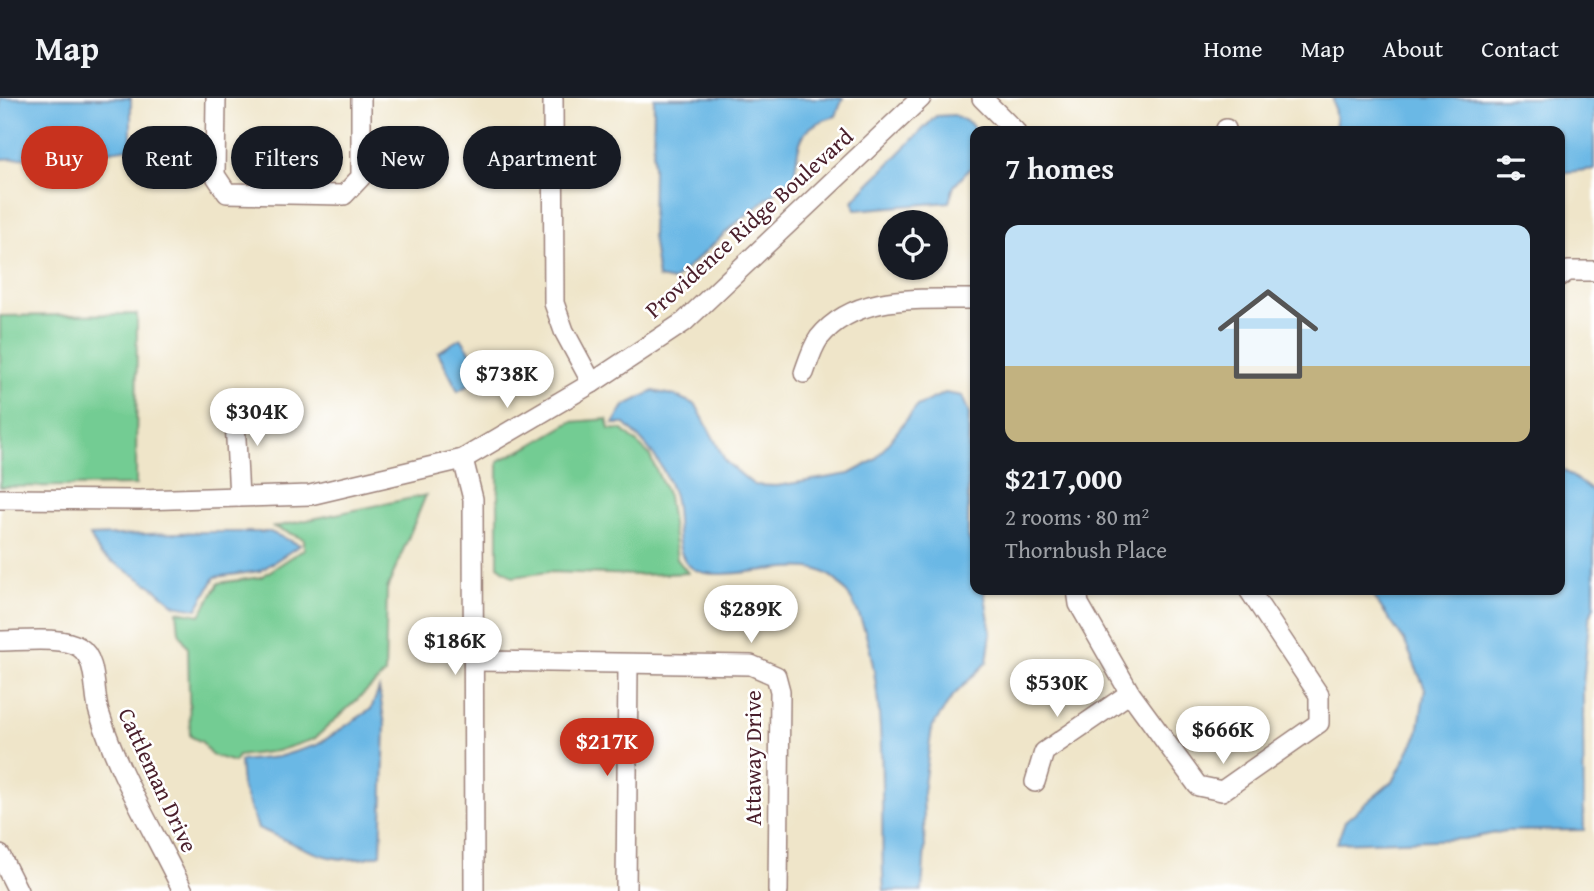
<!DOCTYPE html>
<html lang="en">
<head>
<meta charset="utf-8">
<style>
	:root { --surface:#171b24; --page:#242831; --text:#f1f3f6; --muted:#9ea1a6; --line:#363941; --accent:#c8321e }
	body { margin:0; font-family:"Gentium Book Plus",serif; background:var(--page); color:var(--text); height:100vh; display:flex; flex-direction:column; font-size:26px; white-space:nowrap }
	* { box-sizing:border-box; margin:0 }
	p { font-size:23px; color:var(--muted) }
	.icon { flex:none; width:38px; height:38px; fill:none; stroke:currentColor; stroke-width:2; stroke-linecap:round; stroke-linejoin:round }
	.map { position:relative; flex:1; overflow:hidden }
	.drawer { position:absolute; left:970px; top:28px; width:595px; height:469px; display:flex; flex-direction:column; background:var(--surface); border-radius:14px; box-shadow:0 2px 5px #0004 }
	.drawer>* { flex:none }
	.banner { position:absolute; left:21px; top:28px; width:665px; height:63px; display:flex; gap:14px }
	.buttons { position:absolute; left:878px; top:112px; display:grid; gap:14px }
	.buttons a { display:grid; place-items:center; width:70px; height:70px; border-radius:50%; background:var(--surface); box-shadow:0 2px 5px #0004; font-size:35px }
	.price { position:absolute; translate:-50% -60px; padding:0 16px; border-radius:24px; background:#fff; color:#222; font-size:23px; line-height:46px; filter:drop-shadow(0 2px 4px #0008) }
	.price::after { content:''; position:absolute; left:50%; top:42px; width:21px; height:16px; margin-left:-10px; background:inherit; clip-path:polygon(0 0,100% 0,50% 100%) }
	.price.on { background:var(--accent); color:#fff }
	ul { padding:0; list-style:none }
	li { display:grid; align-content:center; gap:14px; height:371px; padding:0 35px }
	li+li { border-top:2px solid var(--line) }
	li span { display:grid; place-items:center; height:217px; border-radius:14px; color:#555 }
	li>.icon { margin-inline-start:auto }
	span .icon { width:126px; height:126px; fill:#fffc; stroke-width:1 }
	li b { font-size:30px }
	h2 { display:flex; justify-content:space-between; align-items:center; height:84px; padding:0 35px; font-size:30px }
	.pill { padding:0 24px; border-radius:32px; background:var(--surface); box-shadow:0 2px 5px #0004; font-size:24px; line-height:63px }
	.pill.on { background:var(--accent); color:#fff }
	header { display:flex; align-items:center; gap:42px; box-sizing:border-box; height:98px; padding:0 35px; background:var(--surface); border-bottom:2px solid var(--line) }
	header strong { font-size:33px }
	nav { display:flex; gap:38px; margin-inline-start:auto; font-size:24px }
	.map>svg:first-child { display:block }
	.green { fill:#73cc93; stroke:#5e765f; stroke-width:2 }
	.water { fill:#6bb8e5; stroke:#5a6c88; stroke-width:2 }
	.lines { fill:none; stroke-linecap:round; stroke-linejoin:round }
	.minor-casing { stroke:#9c827a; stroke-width:22 }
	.minor { stroke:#fff; stroke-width:19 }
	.labels { text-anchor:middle; stroke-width:5; stroke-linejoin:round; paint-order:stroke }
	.street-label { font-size:23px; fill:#4a1f2b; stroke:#fff }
</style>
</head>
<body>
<header>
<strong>Map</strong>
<nav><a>Home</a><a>Map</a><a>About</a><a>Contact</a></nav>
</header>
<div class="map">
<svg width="1594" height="793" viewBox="0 0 1594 793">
	<rect width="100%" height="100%" fill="#fff"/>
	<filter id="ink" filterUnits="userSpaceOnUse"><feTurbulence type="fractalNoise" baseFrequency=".0143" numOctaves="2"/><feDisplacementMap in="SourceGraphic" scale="14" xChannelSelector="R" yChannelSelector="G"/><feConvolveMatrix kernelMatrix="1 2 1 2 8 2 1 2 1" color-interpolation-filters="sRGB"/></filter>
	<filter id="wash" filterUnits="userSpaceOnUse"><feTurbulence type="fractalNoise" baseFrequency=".00686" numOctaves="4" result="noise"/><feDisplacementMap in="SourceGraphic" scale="28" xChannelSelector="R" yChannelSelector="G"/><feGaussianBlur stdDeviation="1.57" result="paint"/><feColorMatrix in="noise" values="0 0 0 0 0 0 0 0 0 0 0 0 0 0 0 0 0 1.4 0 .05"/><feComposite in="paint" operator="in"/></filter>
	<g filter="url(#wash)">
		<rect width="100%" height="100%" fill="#efe5c9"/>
		<g class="green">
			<path d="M137,216L136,387L0,389V218Z"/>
			<path d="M607,321L609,331L623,332L649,356L668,398L677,461L688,475L639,477L548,474L513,479L498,468V363L528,349L571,324Z"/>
			<path d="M426,397L387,491L385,576L314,641L277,653L238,658L234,664L211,657L202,644L190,638L188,550L179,534L177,513L200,517L219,485L261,479L304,451V441L274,429Z"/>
		</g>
		<g class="water">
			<path d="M0,0H131V50L74,58L0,61Z"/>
			<path d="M654,0H843L836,18C797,29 800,42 794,79L733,128L673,183L658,180L652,138Z"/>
			<path d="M1333,0H1594V71L1559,75V33H1333L1336,25Z"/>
			<path d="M954,17L970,25L976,33L975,65L954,88L949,104L855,112L853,103L859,96L936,18Z"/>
			<path d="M461,240L486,277L458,293L438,254Z"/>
			<path d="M653,293L676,298L696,307L726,364L754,387L777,388L849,376L875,362L917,308L945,295L962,298L969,315L968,438L975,457V492H984L991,535L987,564L953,598L932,629L923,694L925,748L922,793H884C877,725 900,500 818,472C786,462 716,487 692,470C671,455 681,416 673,395C662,364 649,348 625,326H613L624,308Z"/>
			<path d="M1559,369L1594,394V507L1589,523L1583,588L1584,732L1506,733L1465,741L1337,745L1345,723L1394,682L1418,635L1425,591L1405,544L1369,492H1559Z"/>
			<path d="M207,434H270L300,447L260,473L215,479L197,511L175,507L153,489L100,456L90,438Z"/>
			<path d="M379,591L385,627L381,756C332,772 302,748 258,730L242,689L240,663L278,659L317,647L371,611Z"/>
		</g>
	</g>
	<g filter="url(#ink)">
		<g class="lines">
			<defs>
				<g id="minor">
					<path d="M216,0L215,77L227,95L344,97L361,79V0"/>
					<path d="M553,0L554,205L564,233L592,285"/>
					<path d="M982,0L1015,33"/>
					<path d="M1226,31V33"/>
					<path d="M1559,179L1568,173H1594"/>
					<path d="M804,275C808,264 812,250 819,240C856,194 922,202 975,201"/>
					<path d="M234,303L239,399"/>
					<path d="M463,361L473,401L474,793"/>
					<path d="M0,401L140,402L310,397L463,361L592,285L684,224L921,0"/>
					<path d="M1077,492L1079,506L1130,595L1198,688L1222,693L1319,625V597L1249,492"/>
					<path d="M0,543C20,543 63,538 79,549C98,561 93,595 99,614C118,676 155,735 183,793"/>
					<path d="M476,563L751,567L776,578L780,593L778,793"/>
					<path d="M1035,684L1044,654L1130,595"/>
					<path d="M0,757L18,793"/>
					<path d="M626,793L628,568"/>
				</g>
			</defs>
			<use href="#minor" class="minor-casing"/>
			<use href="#minor" class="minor"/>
		</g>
	</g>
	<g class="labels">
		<g class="street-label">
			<text transform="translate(749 125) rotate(-42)" y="8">Providence Ridge Boulevard</text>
			<text transform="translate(753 660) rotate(-90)" y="8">Attaway Drive</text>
			<text transform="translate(158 682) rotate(65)" y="8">Cattleman Drive</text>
		</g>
	</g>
</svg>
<div class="buttons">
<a><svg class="icon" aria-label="locate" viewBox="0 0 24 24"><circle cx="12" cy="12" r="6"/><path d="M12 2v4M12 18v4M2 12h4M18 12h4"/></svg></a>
</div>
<b class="price" style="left:507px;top:312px">$738K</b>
<b class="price" style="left:257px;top:350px">$304K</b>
<b class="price" style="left:751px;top:547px">$289K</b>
<b class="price" style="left:455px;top:579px">$186K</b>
<b class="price" style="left:1057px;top:621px">$530K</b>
<b class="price" style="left:1223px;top:668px">$666K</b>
<b class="price on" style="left:607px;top:680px">$217K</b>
<div class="banner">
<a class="pill on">Buy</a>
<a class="pill">Rent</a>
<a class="pill">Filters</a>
<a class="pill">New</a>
<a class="pill">Apartment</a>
</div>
<section class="drawer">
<h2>7 homes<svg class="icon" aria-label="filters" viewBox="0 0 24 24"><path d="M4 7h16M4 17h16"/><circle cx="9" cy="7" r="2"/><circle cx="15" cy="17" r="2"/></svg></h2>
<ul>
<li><span style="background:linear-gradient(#bfe0f5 65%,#c2b280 0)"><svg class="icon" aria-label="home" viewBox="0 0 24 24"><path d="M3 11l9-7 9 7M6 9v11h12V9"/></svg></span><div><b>$217,000</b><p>2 rooms · 80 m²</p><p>Thornbush Place</p></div></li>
</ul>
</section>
</div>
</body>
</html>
